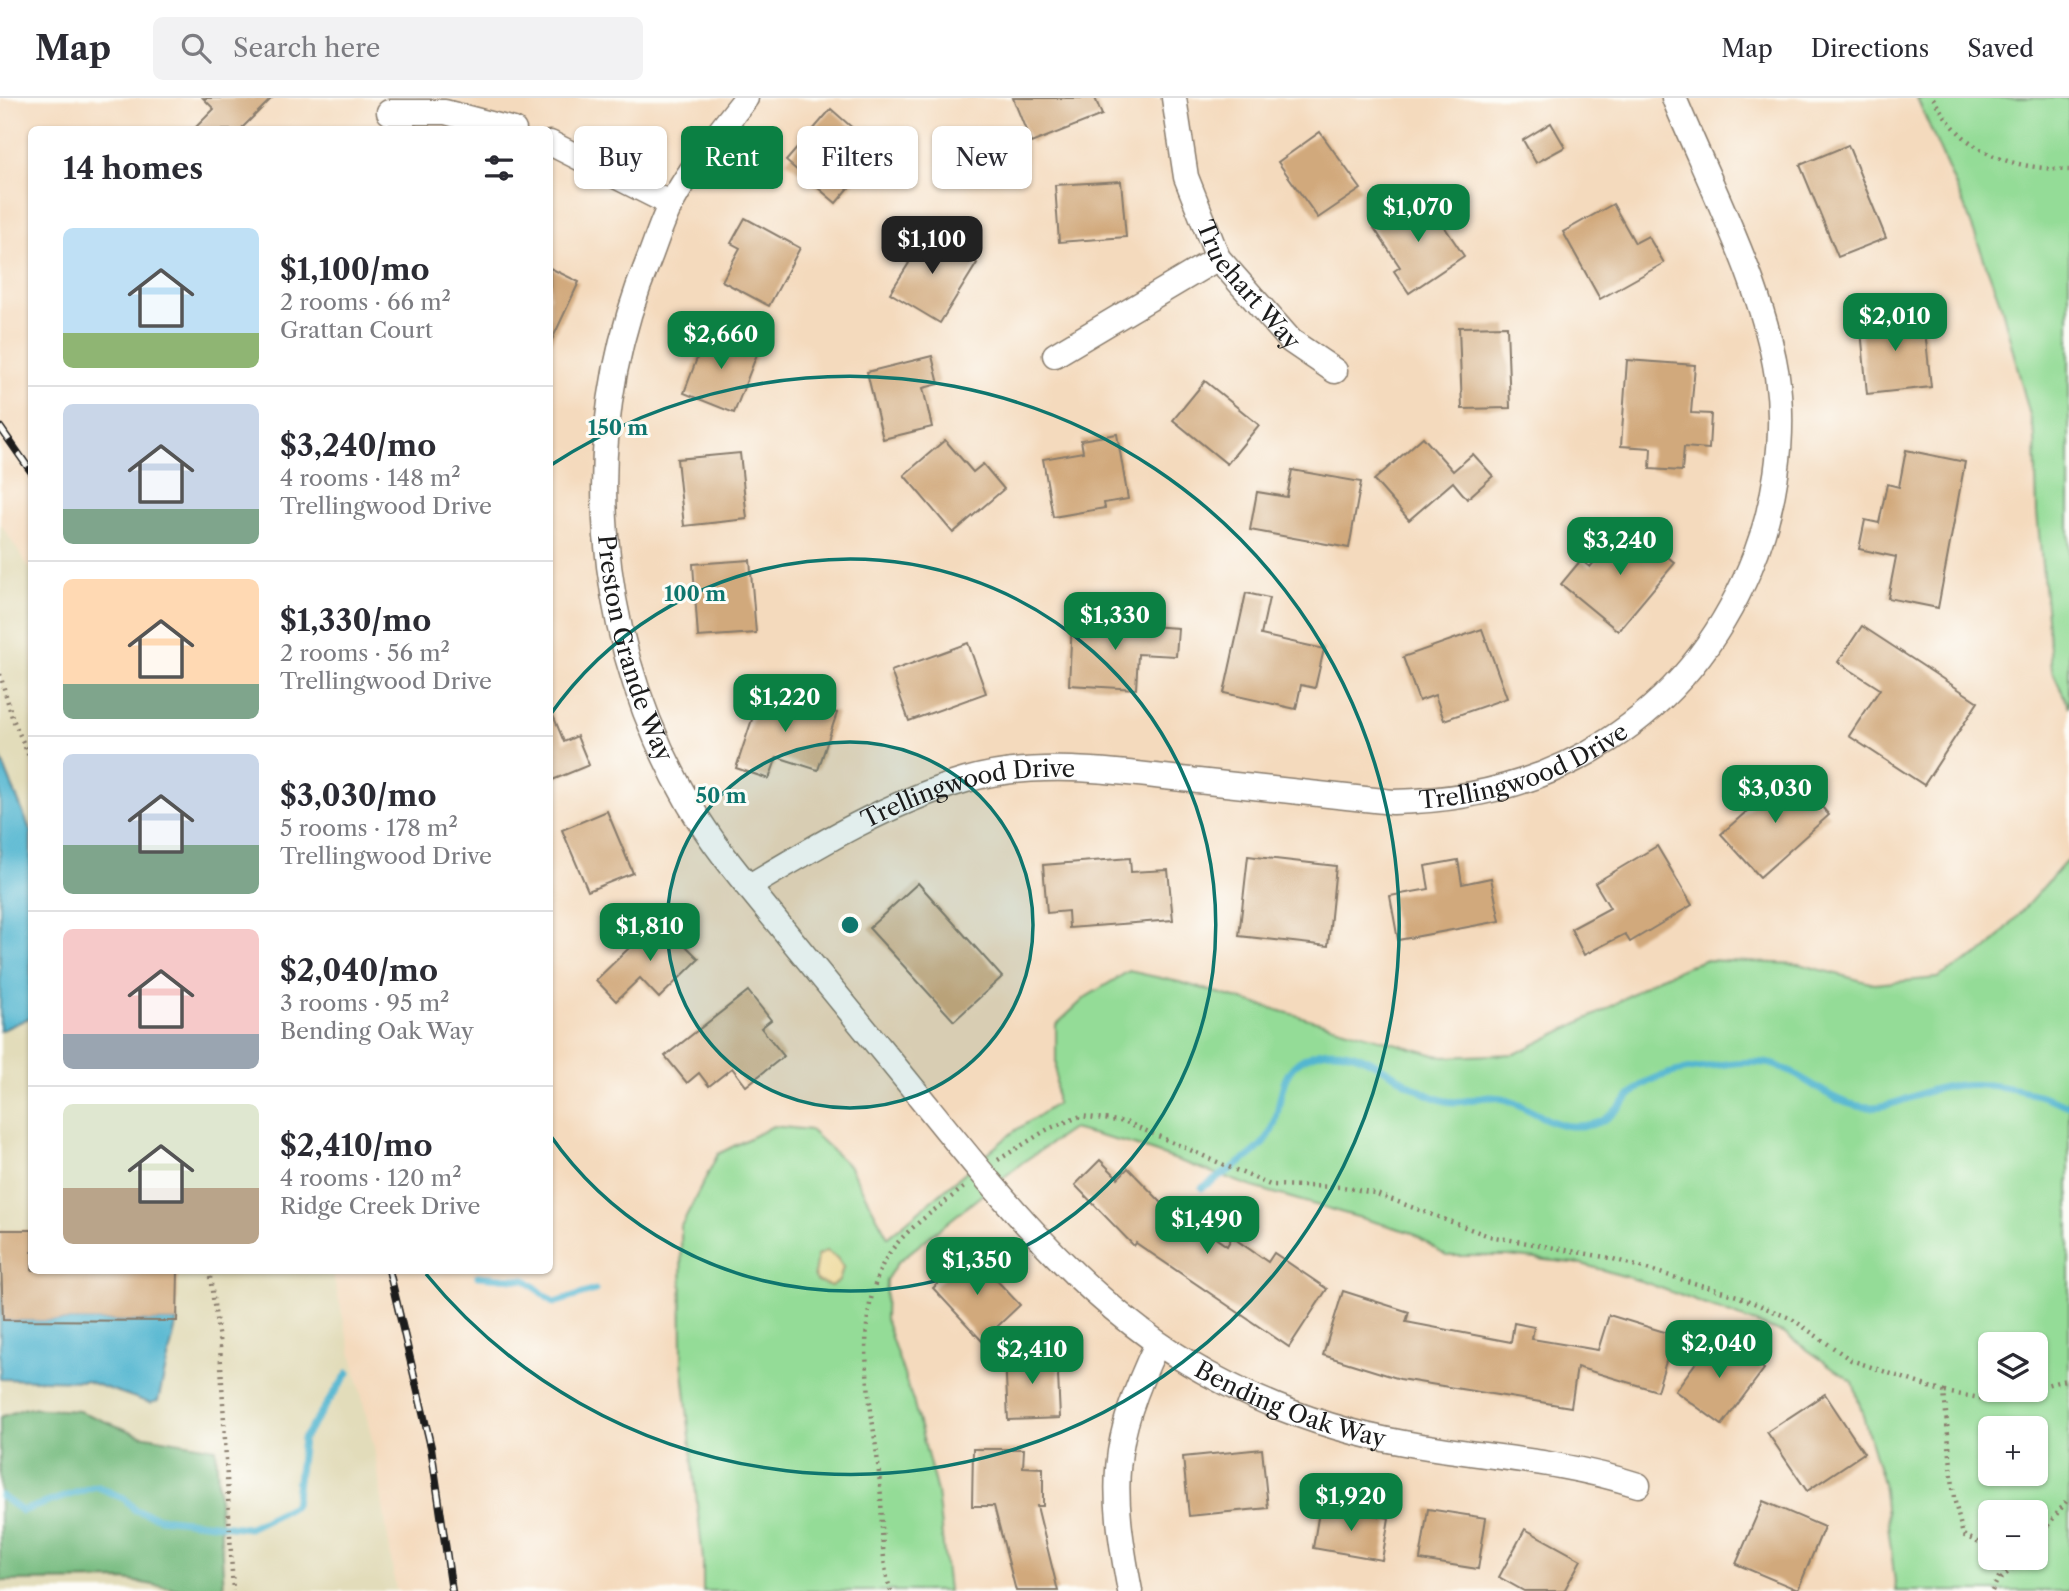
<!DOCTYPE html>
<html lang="en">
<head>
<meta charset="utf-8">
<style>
	:root { --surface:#fff; --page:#f2f2f3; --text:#2b2b33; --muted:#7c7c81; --line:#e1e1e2; --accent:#0b8043 }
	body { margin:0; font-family:"Libre Caslon Text",serif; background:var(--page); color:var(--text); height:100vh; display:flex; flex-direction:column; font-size:26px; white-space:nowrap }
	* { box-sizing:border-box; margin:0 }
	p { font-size:23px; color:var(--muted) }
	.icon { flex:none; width:38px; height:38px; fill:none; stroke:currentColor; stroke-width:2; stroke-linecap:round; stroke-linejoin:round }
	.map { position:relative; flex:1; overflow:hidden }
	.panel { position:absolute; left:28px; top:28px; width:525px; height:1148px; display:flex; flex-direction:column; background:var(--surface); border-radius:10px; box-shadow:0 2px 5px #0004 }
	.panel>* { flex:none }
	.hud { position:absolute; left:574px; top:28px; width:665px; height:63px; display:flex; gap:14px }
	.buttons { position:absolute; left:1978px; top:1234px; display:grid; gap:14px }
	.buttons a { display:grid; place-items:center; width:70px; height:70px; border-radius:10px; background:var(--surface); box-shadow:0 2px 5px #0004; font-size:35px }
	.price { position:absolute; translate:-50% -60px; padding:0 16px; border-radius:14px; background:var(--accent); color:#fff; font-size:23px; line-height:46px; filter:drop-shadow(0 2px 4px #0008) }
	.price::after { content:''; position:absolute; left:50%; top:42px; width:21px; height:16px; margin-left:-10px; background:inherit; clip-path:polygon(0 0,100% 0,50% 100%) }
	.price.active { background:#222; color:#fff }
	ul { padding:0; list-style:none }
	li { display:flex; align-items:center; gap:21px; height:175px; padding:0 35px }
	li+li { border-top:2px solid var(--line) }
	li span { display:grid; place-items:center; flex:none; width:196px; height:140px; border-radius:10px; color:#555 }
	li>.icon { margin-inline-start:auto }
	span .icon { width:84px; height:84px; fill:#fffc; stroke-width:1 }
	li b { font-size:30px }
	h2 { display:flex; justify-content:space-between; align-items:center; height:84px; padding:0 35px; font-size:30px }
	.pill { padding:0 24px; border-radius:10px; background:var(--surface); box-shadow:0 2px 5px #0004; font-size:24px; line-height:63px }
	.pill.active { background:var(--accent); color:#fff }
	header { display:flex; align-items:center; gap:42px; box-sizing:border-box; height:98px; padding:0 35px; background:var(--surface); border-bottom:2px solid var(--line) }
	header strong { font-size:33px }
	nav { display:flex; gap:38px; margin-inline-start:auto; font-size:24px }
	.search { width:490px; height:63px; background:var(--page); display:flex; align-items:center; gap:18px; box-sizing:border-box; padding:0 24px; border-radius:10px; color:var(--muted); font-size:26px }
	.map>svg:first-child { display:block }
	.built { fill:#e2dcba }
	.green { fill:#94dc97; stroke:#587c5a; stroke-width:2; fill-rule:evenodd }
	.forest { fill:#77bc80; stroke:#4a6c4e; stroke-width:2 }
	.sand { fill:#eeda9e; stroke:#857b5d; stroke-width:2 }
	.water { fill:#52b6d0; stroke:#376976; stroke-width:2 }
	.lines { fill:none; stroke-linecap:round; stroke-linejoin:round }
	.stream { stroke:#52b6d0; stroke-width:7 }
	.building { fill:#d1a97b }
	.minor-casing { stroke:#887b6c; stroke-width:27 }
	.path { stroke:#887b6c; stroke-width:4.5; stroke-dasharray:2 5; stroke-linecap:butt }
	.minor { stroke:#fff; stroke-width:24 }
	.rail-casing { stroke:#1c1c1c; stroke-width:8 }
	.rail { stroke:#fdfcf7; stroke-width:5; stroke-dasharray:16; stroke-linecap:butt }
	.ring { fill:none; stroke:#0f766e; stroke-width:3.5 }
	.labels { text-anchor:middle; stroke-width:6; stroke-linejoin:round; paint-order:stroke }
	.street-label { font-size:24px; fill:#1c1c1c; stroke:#fdfcf7 }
	.centre { fill:#0f766e; stroke:#fdfcf7; stroke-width:3.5 }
	.ring-label { font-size:21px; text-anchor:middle; font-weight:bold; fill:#0f766e; stroke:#fdfcf7; stroke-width:6; stroke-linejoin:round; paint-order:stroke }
</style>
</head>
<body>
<header>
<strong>Map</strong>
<div class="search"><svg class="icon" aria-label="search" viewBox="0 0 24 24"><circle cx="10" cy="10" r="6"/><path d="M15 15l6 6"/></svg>Search here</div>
<nav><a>Map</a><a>Directions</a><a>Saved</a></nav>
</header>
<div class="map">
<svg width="2069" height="1493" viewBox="0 0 2069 1493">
	<rect width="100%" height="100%" fill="#fdfcf7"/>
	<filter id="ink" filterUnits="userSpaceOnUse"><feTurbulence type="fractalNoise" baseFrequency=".0143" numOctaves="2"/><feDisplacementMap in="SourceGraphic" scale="14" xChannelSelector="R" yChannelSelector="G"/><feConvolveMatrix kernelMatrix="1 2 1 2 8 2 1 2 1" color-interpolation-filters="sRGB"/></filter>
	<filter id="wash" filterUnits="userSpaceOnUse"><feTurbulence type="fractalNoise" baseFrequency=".00686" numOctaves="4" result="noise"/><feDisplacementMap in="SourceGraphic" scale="28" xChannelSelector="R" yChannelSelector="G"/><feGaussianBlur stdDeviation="1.57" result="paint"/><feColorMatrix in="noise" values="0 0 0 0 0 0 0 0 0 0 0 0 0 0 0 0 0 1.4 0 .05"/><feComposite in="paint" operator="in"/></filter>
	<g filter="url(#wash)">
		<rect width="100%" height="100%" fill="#f4dabd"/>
		<path class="built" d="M0,425L32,474V1172L332,1173L374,1350L396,1493H0Z"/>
		<g class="green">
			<path d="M1917,0H2069V609L2052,572L2037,415L2035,337L2001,207L1964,107Z"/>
			<path d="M2069,760V1493H1896L1883,1385L1853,1284L1785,1236L1644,1184L1582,1166L1508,1158H1446L1413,1135L1253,1089L1134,1047L1072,1031L1023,1064L898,1164L886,1182L885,1221L914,1306L937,1394L948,1493H703V1462L682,1263L681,1128L718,1056L773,1028L810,1032L850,1069L888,1139L1013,1034L1056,1006V927L1086,899L1129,873L1179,884L1443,959L1515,956L1605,912L1656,881L1704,862L1799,866L1874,886L1937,880L1988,851ZM1990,1246H2035V1292H1990ZM1990,1330H2035V1376H1990ZM1990,1414H2035V1460H1990Z"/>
		</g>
		<path class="forest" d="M26,1310L79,1313L140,1337L216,1350L224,1493H188L125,1482L0,1483V1319Z"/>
		<path class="sand" d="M826,1153L837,1160L843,1169L839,1183L831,1188L817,1183L814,1177L817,1158Z"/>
		<g class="water">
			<path d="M0,658L31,734V919L0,933Z"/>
			<path d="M0,1183H3L4,1222L177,1223L158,1303L150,1305L86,1283L0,1281Z"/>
		</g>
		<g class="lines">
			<g class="stream">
				<path d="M1202,1090C1222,1076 1251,1061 1266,1042C1286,1016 1272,977 1305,960C1359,933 1399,992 1446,1003C1463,1007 1477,998 1492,999C1521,1001 1543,1026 1571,1028C1610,1029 1612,1014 1636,992C1652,977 1685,971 1706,969C1725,966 1756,961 1774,967C1803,976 1825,1000 1854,1007C1884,1015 1908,998 1936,991C1979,980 2028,991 2069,1008"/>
				<path d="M478,1178L526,1182L554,1205L595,1192"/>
				<path d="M1,1398L22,1413L96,1388L125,1401L135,1412L160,1420L248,1430L295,1407L303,1341L348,1275"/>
			</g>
		</g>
		<g id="blocks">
			<g class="building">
				<path d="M203,0H272L240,32H193L214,11Z"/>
				<path d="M1013,0H1095L1102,17L1031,45Z"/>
				<path d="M831,11L880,54L836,105L786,63Z"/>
				<path d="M1551,25L1565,49L1536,65L1523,42Z"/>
				<path d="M1320,34L1361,91L1318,120L1278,64Z"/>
				<path d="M1848,47L1886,140L1838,159L1800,67Z"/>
				<path d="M1121,83L1126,139L1059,144L1055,87Z"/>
				<path d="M1423,97L1464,158L1409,195L1394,173L1400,169L1374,130Z"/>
				<path d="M1613,106L1635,145L1648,138L1664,165L1600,201L1563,134Z"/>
				<path d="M745,120L800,150L769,208L722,183L740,150L731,145Z"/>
				<path d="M921,131L977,165L940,225L890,195L909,165L902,161Z"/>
				<path d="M550,170L579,184L550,246Z"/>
				<path d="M1923,214L1931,289L1867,296L1860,221Z"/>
				<path d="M1507,228L1510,310L1462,311L1459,229Z"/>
				<path d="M708,231L759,251L734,315L684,295Z"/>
				<path d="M932,258L939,286L923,290L932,329L883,341L867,274Z"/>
				<path d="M1627,262L1695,267L1691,315L1711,316L1709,351L1684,349L1682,373L1650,371L1651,350L1621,348Z"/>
				<path d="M1205,283L1259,327L1227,366L1173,322Z"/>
				<path d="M1117,336L1128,401L1104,405L1105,410L1053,419L1043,361L1083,354L1081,342Z"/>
				<path d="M1423,339L1453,373L1473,356L1493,378L1467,401L1453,384L1409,422L1374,382Z"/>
				<path d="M945,342L973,374L983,366L1004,391L953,435L904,377Z"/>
				<path d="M1906,352L1965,364L1938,510L1888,500L1896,459L1859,451L1865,422L1879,425L1887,386L1899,389Z"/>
				<path d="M740,355L747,421L684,428L677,361Z"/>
				<path d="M1292,372L1361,384L1349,450L1250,432L1257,394L1287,399Z"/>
				<path d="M1627,425L1675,465L1618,533L1561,486L1581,462L1590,469Z"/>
				<path d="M750,462L756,535L698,539L693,466Z"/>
				<path d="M1246,495L1269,500L1261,537L1324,551L1315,590L1301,587L1296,611L1224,595Z"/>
				<path d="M1072,523L1178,530L1176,558L1138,556L1136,591L1069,587Z"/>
				<path d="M1862,528L1978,604L1924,687L1849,638L1880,591L1838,564Z"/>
				<path d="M1482,531L1507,600L1444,622L1435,597L1419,603L1403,559Z"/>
				<path d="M968,545L986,595L909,623L891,573Z"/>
				<path d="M762,591L837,615L818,672L777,659L769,681L736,670Z"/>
				<path d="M550,610L564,644L577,638L589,667L550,683Z"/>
				<path d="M1791,674L1829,717L1760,779L1721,736Z"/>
				<path d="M607,713L633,775L588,793L562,732Z"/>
				<path d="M1657,748L1692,807L1630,844L1625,836L1584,857L1571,831L1610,810L1595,785Z"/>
				<path d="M1248,758L1336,768L1328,848L1239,838Z"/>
				<path d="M1130,760L1131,774L1168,772L1173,822L1069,830L1068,813L1047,815L1043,767Z"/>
				<path d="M1458,762L1462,786L1491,780L1500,823L1398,842L1390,798L1429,791L1425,768Z"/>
				<path d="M918,785L1002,879L954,923L869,830Z"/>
				<path d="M659,821L699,861L659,900L640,880L616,903L596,882Z"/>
				<path d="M748,893L771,922L761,930L784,958L746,988L732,970L709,988L699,975L687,985L665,958Z"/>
				<path d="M1100,1062L1118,1080L1128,1070L1186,1130L1191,1123L1227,1148L1232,1139L1268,1164L1274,1155L1327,1191L1289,1249L1136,1145L1134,1148L1075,1087Z"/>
				<path d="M0,1132H32V1172H178L177,1223L3,1222Z"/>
				<path d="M971,1155L1020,1207L982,1243L933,1190Z"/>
				<path d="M1343,1193L1409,1214L1406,1224L1511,1244L1514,1225L1534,1229L1532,1241L1598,1252L1609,1217L1674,1237L1657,1293L1577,1269L1571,1309L1400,1281L1323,1257Z"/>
				<path d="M1717,1236L1764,1271L1722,1327L1675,1293Z"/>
				<path d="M1057,1255L1060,1320L1008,1322L1005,1257Z"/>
				<path d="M1825,1296L1864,1355L1807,1393L1767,1334Z"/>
				<path d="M973,1351H1024L1023,1369L1043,1370V1408H1037L1058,1493H1016L994,1408H972Z"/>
				<path d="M1262,1351L1268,1410L1189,1418L1183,1359Z"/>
				<path d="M1763,1403L1824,1429L1798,1492L1736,1466Z"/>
				<path d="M1320,1408L1389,1420L1382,1462L1313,1450Z"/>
				<path d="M1428,1411L1486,1420L1478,1471L1420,1462Z"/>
				<path d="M1525,1431L1581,1462L1564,1493H1524L1499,1479Z"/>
			</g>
		</g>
	</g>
	<g filter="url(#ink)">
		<use href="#blocks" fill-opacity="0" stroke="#887b6c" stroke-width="2"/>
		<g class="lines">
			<defs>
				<g id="minor">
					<path id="s1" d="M746,0C720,33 691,69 671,106C662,123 656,143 649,161C576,338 594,541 689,706C714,749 747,787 778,825C818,874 858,923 898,972C989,1083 1079,1206 1208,1276C1269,1309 1335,1333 1404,1345C1486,1360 1556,1361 1638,1387"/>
					<path id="s2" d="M1174,0L1186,79L1218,160L1291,243L1335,273"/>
					<path d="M389,14H445L514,32"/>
					<path d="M550,45L671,106"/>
					<path d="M1055,257L1218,160"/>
					<path id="s3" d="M748,789C818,747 887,705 966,682C1040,661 1123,674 1198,683C1263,690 1328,697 1393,704C1555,701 1686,621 1750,470C1775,411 1786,341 1777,278C1763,187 1709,85 1674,0"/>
					<path d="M1130,1493C1110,1387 1110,1345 1157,1246"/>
				</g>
			</defs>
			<use href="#minor" class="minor-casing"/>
			<g class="path">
				<path d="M1933,0C1966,57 2007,69 2069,72"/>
				<path d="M0,576L12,619L32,665"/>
				<path d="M998,1062L1048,1031L1081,1018L1126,1024L1270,1087L1343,1089L1374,1095L1489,1138L1610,1160L1737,1198L1792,1221L1851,1262L1944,1294L1954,1400L1963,1437L1990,1450"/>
				<path d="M209,1172L220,1248L233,1493"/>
				<path d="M2035,1290L2069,1281"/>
				<path d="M1945,1294L1986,1301L2030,1292"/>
				<path d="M2035,1444L2069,1400"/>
				<path d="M2001,1481L2022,1460"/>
				<path d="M891,1493C880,1465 883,1417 880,1387C875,1318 852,1243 879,1175C893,1137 934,1114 964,1089"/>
				<path d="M1992,1493L2002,1473L1997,1460"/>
			</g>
			<use href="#minor" class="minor"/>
			<defs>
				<g id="rail">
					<path d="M0,329L32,375"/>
					<path d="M389,1172L431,1349L452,1493"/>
				</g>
			</defs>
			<use href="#rail" class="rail-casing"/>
			<use href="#rail" class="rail"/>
		</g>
	</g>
	<circle cx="850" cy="827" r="183" fill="#0f766e" fill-opacity=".12"/>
	<g class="ring">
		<circle cx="850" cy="827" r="183"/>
		<path d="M550 617A366 366 0 1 1 550 1037"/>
		<path d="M551 367A549 549 0 1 1 426 1176"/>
	</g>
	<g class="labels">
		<g class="street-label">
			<text dy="8" stroke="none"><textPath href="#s2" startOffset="206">Truehart Way</textPath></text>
			<text dy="8" stroke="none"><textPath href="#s1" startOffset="588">Preston Grande Way</textPath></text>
			<text dy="8" stroke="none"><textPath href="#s3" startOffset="810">Trellingwood Drive</textPath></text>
			<text dy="8" stroke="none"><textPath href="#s3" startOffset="243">Trellingwood Drive</textPath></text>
			<text dy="8" stroke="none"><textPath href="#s1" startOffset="1619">Bending Oak Way</textPath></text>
		</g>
	</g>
	<circle cx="850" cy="827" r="10" class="centre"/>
	<g class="ring-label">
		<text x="618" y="337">150 m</text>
		<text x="695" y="503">100 m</text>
		<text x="721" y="705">50 m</text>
	</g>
</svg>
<div class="buttons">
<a><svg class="icon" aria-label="layers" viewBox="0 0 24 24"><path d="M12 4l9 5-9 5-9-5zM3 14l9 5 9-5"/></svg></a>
<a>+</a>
<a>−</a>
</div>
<b class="price" style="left:1418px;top:146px">$1,070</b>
<b class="price active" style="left:932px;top:178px">$1,100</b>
<b class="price" style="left:1895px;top:255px">$2,010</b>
<b class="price" style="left:721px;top:273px">$2,660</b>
<b class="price" style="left:1620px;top:479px">$3,240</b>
<b class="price" style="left:1115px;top:554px">$1,330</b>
<b class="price" style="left:785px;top:636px">$1,220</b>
<b class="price" style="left:1775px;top:727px">$3,030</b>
<b class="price" style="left:650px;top:865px">$1,810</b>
<b class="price" style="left:1207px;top:1158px">$1,490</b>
<b class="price" style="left:977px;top:1199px">$1,350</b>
<b class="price" style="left:1719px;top:1282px">$2,040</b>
<b class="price" style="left:1032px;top:1288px">$2,410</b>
<b class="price" style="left:1351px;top:1435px">$1,920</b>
<div class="hud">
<a class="pill">Buy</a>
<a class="pill active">Rent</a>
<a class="pill">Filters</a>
<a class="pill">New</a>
</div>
<section class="panel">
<h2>14 homes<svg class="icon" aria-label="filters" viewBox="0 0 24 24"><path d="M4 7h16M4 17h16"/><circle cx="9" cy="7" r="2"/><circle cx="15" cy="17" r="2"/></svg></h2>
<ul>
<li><span style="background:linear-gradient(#bfe0f5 75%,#8fb573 0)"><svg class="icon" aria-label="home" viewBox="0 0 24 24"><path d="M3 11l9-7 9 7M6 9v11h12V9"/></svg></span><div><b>$1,100/mo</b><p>2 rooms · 66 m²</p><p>Grattan Court</p></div></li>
<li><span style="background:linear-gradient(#c9d6e8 75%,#7fa58c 0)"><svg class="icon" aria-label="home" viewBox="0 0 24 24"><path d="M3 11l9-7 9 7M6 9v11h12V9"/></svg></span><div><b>$3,240/mo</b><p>4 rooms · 148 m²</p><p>Trellingwood Drive</p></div></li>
<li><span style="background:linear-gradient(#ffd9b3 75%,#7fa58c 0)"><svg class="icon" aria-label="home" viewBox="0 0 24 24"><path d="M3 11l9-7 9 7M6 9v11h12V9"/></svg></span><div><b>$1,330/mo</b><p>2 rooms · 56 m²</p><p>Trellingwood Drive</p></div></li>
<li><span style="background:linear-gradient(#c9d6e8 65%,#7fa58c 0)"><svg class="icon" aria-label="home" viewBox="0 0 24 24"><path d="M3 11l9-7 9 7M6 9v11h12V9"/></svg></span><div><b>$3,030/mo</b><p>5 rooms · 178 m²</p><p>Trellingwood Drive</p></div></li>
<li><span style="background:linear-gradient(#f6c9c9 75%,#9aa5b1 0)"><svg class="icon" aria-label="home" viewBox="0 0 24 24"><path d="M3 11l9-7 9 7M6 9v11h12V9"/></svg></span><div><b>$2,040/mo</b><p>3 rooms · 95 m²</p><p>Bending Oak Way</p></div></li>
<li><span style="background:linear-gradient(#dfe7d0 60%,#b9a48a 0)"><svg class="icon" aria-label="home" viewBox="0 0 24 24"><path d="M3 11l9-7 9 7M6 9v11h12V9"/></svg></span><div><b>$2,410/mo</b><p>4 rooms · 120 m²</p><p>Ridge Creek Drive</p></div></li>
</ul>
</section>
</div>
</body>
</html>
